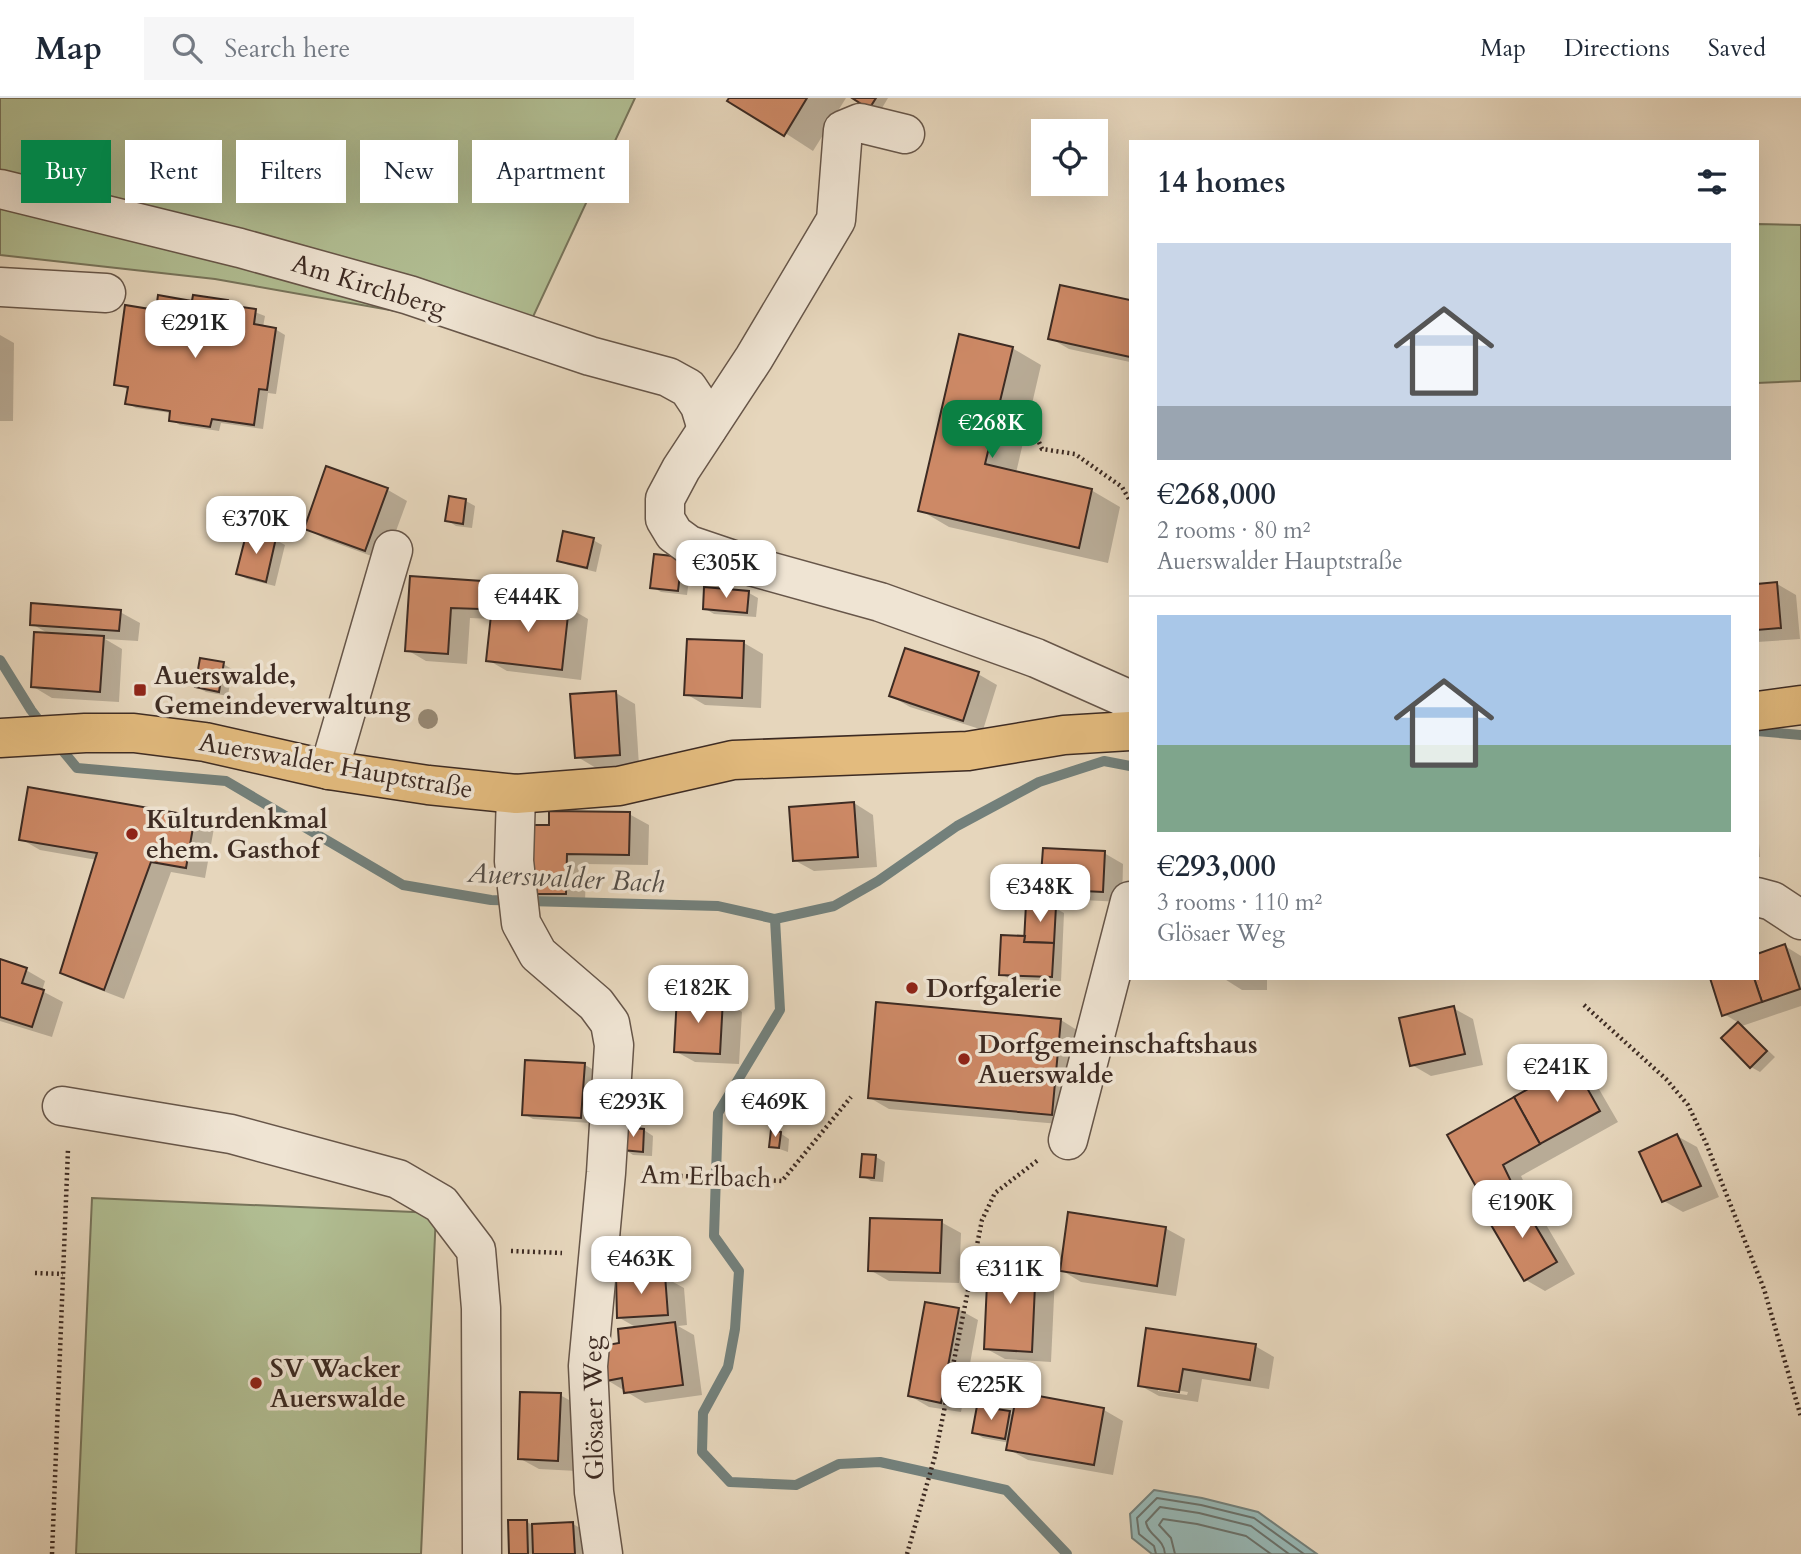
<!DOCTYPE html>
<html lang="en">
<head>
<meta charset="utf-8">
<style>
	:root { --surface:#fff; --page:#f6f6f7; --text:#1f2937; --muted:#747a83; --line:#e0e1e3; --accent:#0b8043 }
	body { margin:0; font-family:Cardo,serif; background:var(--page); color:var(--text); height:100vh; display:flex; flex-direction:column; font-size:26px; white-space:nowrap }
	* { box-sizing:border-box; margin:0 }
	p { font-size:23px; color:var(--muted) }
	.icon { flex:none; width:38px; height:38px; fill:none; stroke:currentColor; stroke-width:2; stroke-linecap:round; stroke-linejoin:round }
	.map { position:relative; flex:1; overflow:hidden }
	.details { position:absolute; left:1129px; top:42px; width:630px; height:840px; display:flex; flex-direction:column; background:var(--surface); border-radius:0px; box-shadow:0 7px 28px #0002 }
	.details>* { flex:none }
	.top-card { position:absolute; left:21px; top:42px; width:665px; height:63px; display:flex; gap:14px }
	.fabs { position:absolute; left:1031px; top:21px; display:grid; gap:14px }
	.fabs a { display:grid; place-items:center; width:77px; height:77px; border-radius:0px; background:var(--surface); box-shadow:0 7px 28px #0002; font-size:35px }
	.price { position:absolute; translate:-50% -60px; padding:0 16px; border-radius:14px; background:#fff; color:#222; font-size:23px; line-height:46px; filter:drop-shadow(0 2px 4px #0008) }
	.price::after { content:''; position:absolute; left:50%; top:42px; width:21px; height:16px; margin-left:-10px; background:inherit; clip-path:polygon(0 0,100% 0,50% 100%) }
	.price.current { background:var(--accent); color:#fff }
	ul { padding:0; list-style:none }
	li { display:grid; align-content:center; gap:14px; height:371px; padding:0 28px }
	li+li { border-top:2px solid var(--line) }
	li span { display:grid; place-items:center; height:217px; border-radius:0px; color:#555 }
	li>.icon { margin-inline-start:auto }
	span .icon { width:126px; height:126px; fill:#fffc; stroke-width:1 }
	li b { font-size:30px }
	h2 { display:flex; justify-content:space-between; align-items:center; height:84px; padding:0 28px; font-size:30px }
	.chip { padding:0 24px; border-radius:0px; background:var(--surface); box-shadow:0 7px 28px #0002; font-size:24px; line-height:63px }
	.chip.current { background:var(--accent); color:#fff }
	header { display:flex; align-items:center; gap:42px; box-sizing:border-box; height:98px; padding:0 35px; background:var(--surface); border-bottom:2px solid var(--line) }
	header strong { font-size:33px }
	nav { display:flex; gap:38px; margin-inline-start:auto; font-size:24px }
	.search { width:490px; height:63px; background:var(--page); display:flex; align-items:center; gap:18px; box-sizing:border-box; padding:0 24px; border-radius:0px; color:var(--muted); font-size:26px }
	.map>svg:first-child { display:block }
	.green { fill:#b1be93; stroke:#77745b; stroke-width:2 }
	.water { fill:#97b8b6; stroke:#73807b; stroke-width:2 }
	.shadow { fill:#0003; fill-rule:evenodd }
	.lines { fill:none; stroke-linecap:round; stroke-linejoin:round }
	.shore { stroke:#6a726c; stroke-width:2 }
	.stream { stroke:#73807b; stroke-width:10 }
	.building { fill:#cd8966; stroke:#3d2b23; stroke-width:2 }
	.minor-casing { stroke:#675649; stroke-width:41 }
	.major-casing { stroke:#3d2b23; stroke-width:41 }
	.path { stroke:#3d2b23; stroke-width:4.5; stroke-dasharray:2 3.5; stroke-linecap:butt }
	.minor { stroke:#efe4d3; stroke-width:38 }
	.major { stroke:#e3bb7e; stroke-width:38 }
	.tree { fill:#968874 }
	.poi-dot { fill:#8f2418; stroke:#efe4d3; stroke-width:2.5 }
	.labels { text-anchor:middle; stroke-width:7; stroke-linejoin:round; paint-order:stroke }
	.street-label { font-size:26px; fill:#3d2b23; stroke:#efe4d3 }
	.poi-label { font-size:26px; font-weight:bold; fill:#3d2b23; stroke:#efe4d3; text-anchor:start }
	.water-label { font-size:28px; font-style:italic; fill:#544e48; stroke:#efe4d3 }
</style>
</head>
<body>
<header>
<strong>Map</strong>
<div class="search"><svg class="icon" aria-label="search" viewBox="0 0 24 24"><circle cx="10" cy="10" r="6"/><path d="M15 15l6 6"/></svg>Search here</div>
<nav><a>Map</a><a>Directions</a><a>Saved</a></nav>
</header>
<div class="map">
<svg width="1801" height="1456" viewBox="0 0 1801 1456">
	<rect width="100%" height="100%" fill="#e6d6bc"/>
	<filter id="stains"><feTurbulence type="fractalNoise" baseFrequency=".00286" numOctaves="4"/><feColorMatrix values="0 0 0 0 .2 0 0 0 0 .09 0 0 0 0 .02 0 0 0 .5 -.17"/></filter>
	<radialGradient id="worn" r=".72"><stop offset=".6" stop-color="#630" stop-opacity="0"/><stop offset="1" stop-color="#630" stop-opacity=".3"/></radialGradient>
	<g class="green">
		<path d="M0,0H635L525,236L215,181L0,157Z"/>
		<path d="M1757,126L1801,127V283L1757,285Z"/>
		<path d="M92,1100L436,1115L421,1456H76Z"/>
	</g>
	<path class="water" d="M1154,1392L1202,1400L1258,1414L1317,1456H1152L1132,1440L1130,1416Z"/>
	<g class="shadow">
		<path d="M731,0H846L813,53Z"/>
		<path d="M856,0H888L879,15Z"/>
		<path d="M1062,189L1130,204V264L1069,251L1050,240Z"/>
		<path d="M228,204L265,218L263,229L275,231L285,237L276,296L268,295L263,331L221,325L219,333L180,327L171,322V315L136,310L127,305L129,292L116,286L157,214L193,205Z"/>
		<path d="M0,237L14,245L13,323H0Z"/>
		<path d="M1012,250L1041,267L1016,375L1091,392L1120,409L1108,465L949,429L920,412Z"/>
		<path d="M328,370L388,392L407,403L385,463L325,441L306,430Z"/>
		<path d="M466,403L475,408L472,430L456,428L447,422Z"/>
		<path d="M248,436L276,442L285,447L275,488L247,481L238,476Z"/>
		<path d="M593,442L602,447L596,474L568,467L559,462Z"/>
		<path d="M682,461L691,466L687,497L661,494L652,489Z"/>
		<path d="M412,479L481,485L501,496L500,502L569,510L588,521L581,582L507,573L488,562L493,521L470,520L467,566L426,563L407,552Z"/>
		<path d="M1777,486L1796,497L1800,541L1757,544V488Z"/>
		<path d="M749,495L758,500L756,519L714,516L704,510Z"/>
		<path d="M120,514L140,525L138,543L105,541L122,551L119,604L52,600L32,588L51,537L32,526Z"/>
		<path d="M744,545L763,556L761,610L705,607L686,596Z"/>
		<path d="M223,566L232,571L228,598L206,594L197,589Z"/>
		<path d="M978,576L997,587L983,632L910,609L891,598Z"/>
		<path d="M616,595L635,606L639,667L596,670L576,658Z"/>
		<path d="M854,705L873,717L877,769L814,773L794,762Z"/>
		<path d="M629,716L649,727L648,767L586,766L585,806H550L531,795L550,728Z"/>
		<path d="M194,719L214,730L205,780L171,774L124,901L82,885L62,874L97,762L40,752L21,741Z"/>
		<path d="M1757,719L1760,759H1757Z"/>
		<path d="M1104,755L1123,766L1122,804L1062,801L1042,790Z"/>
		<path d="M1055,810L1064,815L1061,883L1010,881L1001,876Z"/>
		<path d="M1785,848L1801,858V908L1742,928L1775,959L1760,974L1751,969L1723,940L1739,925L1724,916L1757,880V858Z"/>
		<path d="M0,863L26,872L45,883L42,893L63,904L52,939L0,923Z"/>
		<path d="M1223,880H1267V892H1242Z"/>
		<path d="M722,902L742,914L739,966L695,964L675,953Z"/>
		<path d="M1453,910L1473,921L1483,967L1431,978L1412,967Z"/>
		<path d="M1061,922L1080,934L1071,1027L889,1011L870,1000Z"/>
		<path d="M585,967L594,972L590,1025L533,1021L524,1016Z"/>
		<path d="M1573,967L1592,979L1618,1024L1521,1078L1538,1113L1575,1176L1545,1193L1526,1182L1495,1117L1449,1037Z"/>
		<path d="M625,1031L644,1032L653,1038L652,1058L633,1057L624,1051Z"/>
		<path d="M780,1035L789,1041L788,1054L771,1048Z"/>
		<path d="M1677,1038L1697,1049L1719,1099L1683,1114L1664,1103Z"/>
		<path d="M876,1059L885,1064L883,1084L871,1083L862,1078Z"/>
		<path d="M941,1124L961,1135L959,1185L889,1183L870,1172Z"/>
		<path d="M1165,1130L1185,1141L1176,1198L1081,1184L1061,1172Z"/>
		<path d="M1036,1167L1055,1178L1051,1264L1005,1261L985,1250Z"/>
		<path d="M664,1179L684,1190L687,1227L678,1228L694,1237L702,1297L645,1305L607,1282L621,1247L639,1231L618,1219Z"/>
		<path d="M958,1211L978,1222L961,1314L929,1309L910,1298Z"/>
		<path d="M1148,1232L1255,1248L1274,1259L1269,1291L1202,1281L1198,1304L1159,1298L1139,1287ZM1158,1289L1188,1294L1187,1297L1158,1293Z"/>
		<path d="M560,1297L580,1308L577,1373L539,1371L519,1360Z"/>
		<path d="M1104,1312L1123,1323L1113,1377L1028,1362L1008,1351L1010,1345L983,1340L974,1334L1009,1315L1014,1318Z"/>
		<path d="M527,1424L534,1428L573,1426L592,1437L593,1456H511Z"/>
	</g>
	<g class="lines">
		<g class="shore">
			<path d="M1156,1456L1154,1448L1139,1436L1137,1420L1157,1400L1201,1407L1254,1420L1304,1456"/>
			<path d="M1165,1456C1164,1440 1148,1438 1146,1424L1160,1409L1199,1415L1251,1428L1289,1456"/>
			<path d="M1175,1456L1171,1440L1159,1427L1163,1421L1197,1426L1246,1438L1271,1456"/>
		</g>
		<g class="stream">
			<path d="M0,562L31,612L44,629"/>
			<path d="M1757,633L1801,637"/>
			<path d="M58,647L77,670L226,683L403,787L491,802L718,808L775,821L834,808L878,783L957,728L1039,684L1104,663L1130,668"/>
			<path d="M775,821L780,912L718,1015L714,1138L739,1173L735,1231L728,1269L703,1315L702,1354L730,1384L796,1387L839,1366L880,1364L1006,1392L1067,1456"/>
		</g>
	</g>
	<g class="building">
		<path d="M729,0H807L784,38L727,3Z"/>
		<path d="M852,0H876L869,11Z"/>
		<path d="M1060,187L1130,202V259L1048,241Z"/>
		<path d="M158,197L192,203L193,197L228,202L227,207L256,211L254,226L276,230L267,292L259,291L254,327L212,321L210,329L169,323L170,313L125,306L128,289L114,287L125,207L156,212Z"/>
		<path d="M959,236L1013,249L985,366L1092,391L1079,450L918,413Z"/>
		<path d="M326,368L388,390L365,453L304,431Z"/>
		<path d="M449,398L466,401L463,426L445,423Z"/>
		<path d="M247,433L276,440L266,484L236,476Z"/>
		<path d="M563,433L594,440L587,470L557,463Z"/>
		<path d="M654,456L682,459L678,493L650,490Z"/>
		<path d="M410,478L482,483L480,511L451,510L448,556L405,553Z"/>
		<path d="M1777,484L1781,530L1757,532V486Z"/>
		<path d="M704,489L749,493L747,515L703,511Z"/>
		<path d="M493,499L569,508L562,572L486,563Z"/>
		<path d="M31,505L121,512L119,533L30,527Z"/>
		<path d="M34,534L104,538L100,594L31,589Z"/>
		<path d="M687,541L744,543L742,600L684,597Z"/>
		<path d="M905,550L979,574L963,623L889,598Z"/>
		<path d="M200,560L224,564L219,594L195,589Z"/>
		<path d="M616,593L620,657L575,660L570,596Z"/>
		<path d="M28,689L195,718L186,770L151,764L104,892L60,875L97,755L19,742Z"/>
		<path d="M854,704L858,759L793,763L789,709Z"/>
		<path d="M549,713L630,714L629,757L567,756L566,796H529L530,727H549Z"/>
		<path d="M1043,750L1105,753L1103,794L1040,791Z"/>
		<path d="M1026,806L1056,808L1054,845L1024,844Z"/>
		<path d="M1001,837L1025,838L1024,844L1054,845L1052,879L999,877Z"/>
		<path d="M1785,846L1800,891L1762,904L1754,880H1757V856Z"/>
		<path d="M0,861L27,870L22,885L44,892L32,929L0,919Z"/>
		<path d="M1710,880H1754L1762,904L1722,918Z"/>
		<path d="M677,898L723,901L720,956L674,954Z"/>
		<path d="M876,904L1061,921L1052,1017L868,1000Z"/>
		<path d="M1454,908L1465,956L1410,968L1399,920Z"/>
		<path d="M1738,924L1767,953L1750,970L1721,940Z"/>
		<path d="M525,962L585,965L581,1020L522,1017Z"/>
		<path d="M1573,965L1600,1013L1540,1046L1514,999Z"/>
		<path d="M1514,999L1540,1046L1503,1067L1519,1100L1492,1117L1447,1037Z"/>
		<path d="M623,1029L644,1031L643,1054L622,1052Z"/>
		<path d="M771,1032L781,1034L779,1050L769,1049Z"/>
		<path d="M1677,1036L1701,1088L1662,1104L1639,1054Z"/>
		<path d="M862,1056L876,1057L874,1080L860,1079Z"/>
		<path d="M1519,1100L1557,1164L1524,1183L1487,1120Z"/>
		<path d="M1068,1114L1166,1129L1157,1188L1060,1173Z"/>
		<path d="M870,1120L942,1122L940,1175L868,1173Z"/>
		<path d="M988,1163L1036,1165L1032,1254L984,1251Z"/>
		<path d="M665,1177L668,1217L617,1220L616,1178Z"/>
		<path d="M925,1204L959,1210L941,1305L908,1298Z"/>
		<path d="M675,1224L683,1287L624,1295L622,1280L606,1283L602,1248L619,1245L618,1231Z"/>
		<path d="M1146,1230L1256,1246L1250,1282L1183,1271L1179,1294L1138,1288Z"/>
		<path d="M520,1294L561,1295L558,1363L518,1361Z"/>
		<path d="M1017,1294L1104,1310L1094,1367L1006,1352Z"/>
		<path d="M977,1308L1010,1313L1005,1341L972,1335Z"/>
		<path d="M508,1422H527L528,1456H509Z"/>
		<path d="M573,1424L575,1456H533L532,1426Z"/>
	</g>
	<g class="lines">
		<defs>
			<g id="minor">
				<path d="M905,36L860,25L843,32L836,122L754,260L681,371L665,401V421L674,436L689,447L754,469L880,504L1036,560L1126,600L1130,607"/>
				<path d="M0,91L240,150L409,197L590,258L668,279L688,290L700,308L707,331"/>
				<path d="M0,189L106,195"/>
				<path d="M329,672L393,452"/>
				<path d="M516,696L514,763L521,825L538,856L596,906L610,925L614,947L606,1075L588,1268L594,1394L603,1456"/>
				<path d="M1757,799L1772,803L1801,822"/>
				<path d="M62,1008L231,1036L398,1081L441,1106L476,1152L481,1210L482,1456"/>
				<path d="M1068,1042L1130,803"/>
			</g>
			<g id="major">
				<path d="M1757,613L1801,607"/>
				<path d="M0,640L85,635H134L205,644L329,672L428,687L516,696L619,688L733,662L968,653L1064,637L1130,633"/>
			</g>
		</defs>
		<use href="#minor" class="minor-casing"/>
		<use href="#major" class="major-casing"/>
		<g class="path">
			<path d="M1028,319L1042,351L1075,356L1122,389L1130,403"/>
			<path d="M1584,907L1666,981L1688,1007L1706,1045L1764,1191L1801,1319"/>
			<path d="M642,1076L782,1083L851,999"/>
			<path d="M511,1153L562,1155"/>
			<path d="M35,1175L63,1176"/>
			<path d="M52,1456L68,1051"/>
			<path d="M907,1456L935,1358L982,1122L995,1095L1038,1062"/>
		</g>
		<use href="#minor" class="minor"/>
		<use href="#major" class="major"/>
	</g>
	<circle class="tree" cx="428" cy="621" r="10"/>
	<g class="poi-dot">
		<rect x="133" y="585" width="14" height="14" rx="3.5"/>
		<circle cx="132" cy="736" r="7"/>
		<circle cx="912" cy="890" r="7"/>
		<circle cx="964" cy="961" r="7"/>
		<circle cx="256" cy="1285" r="7"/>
	</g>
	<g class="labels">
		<g class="street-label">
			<text transform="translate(369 187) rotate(17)" y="9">Am Kirchberg</text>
			<text transform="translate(336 667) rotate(10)" y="9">Auerswalder Hauptstraße</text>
			<text transform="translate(706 1078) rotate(2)" y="9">Am Erlbach</text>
			<text transform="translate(593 1310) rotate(-91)" y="9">Glösaer Weg</text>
		</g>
		<g class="poi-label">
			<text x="154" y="586">Auerswalde,<tspan x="154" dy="30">Gemeindeverwaltung</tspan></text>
			<text x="146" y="730">Kulturdenkmal<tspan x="146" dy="30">ehem. Gasthof</tspan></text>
			<text x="926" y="899">Dorfgalerie</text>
			<text x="978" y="955">Dorfgemeinschaftshaus<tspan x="978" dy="30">Auerswalde</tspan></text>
			<text x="270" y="1279">SV Wacker<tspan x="270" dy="30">Auerswalde</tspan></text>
		</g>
		<g class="water-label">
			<text transform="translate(566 779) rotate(3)" y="10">Auerswalder Bach</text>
		</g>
	</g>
	<rect width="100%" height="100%" filter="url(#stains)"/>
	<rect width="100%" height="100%" fill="url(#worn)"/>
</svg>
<div class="fabs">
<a><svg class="icon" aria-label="locate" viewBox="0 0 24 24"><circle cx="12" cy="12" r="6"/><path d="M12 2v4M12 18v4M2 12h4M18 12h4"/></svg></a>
</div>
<b class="price" style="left:195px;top:262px">€291K</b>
<b class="price current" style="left:992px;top:362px">€268K</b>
<b class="price" style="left:256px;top:458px">€370K</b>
<b class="price" style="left:726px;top:502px">€305K</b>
<b class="price" style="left:528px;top:536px">€444K</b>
<b class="price" style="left:1040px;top:826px">€348K</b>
<b class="price" style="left:698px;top:927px">€182K</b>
<b class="price" style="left:1557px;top:1006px">€241K</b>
<b class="price" style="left:633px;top:1041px">€293K</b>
<b class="price" style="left:775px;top:1041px">€469K</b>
<b class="price" style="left:1522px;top:1142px">€190K</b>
<b class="price" style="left:641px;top:1198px">€463K</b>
<b class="price" style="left:1010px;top:1208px">€311K</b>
<b class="price" style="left:991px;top:1324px">€225K</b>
<div class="top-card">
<a class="chip current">Buy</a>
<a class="chip">Rent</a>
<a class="chip">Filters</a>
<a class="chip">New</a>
<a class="chip">Apartment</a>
</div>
<section class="details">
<h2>14 homes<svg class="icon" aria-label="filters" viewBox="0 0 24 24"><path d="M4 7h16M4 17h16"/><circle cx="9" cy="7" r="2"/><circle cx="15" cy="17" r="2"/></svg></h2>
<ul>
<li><span style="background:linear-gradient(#c9d6e8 75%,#9aa5b1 0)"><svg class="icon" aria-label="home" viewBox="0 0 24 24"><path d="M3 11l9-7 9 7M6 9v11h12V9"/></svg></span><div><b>€268,000</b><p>2 rooms · 80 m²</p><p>Auerswalder Hauptstraße</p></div></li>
<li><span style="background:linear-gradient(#a9c7e8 60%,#7fa58c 0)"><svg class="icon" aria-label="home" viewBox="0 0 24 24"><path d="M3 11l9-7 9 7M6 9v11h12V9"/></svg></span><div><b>€293,000</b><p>3 rooms · 110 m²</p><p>Glösaer Weg</p></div></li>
</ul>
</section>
</div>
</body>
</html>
